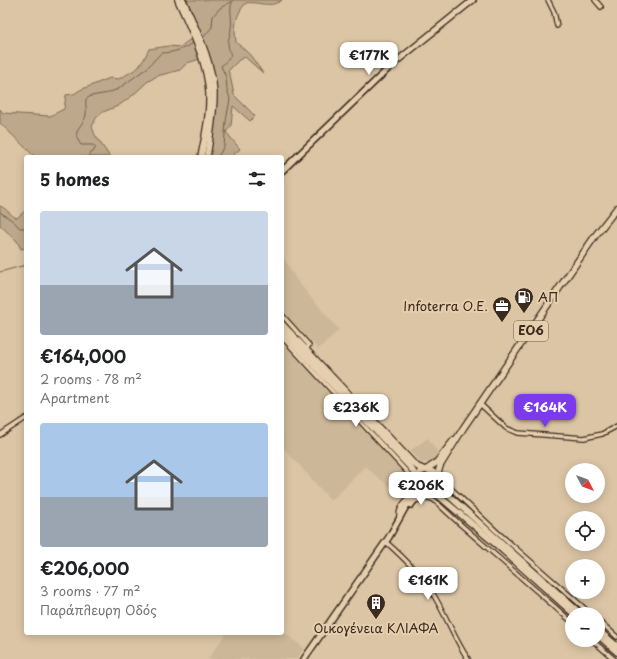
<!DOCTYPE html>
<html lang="en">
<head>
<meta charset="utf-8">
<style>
	:root { --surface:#fff; --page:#f2f2f2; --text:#202124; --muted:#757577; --accent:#7c3aed }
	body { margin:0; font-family:"Playpen Sans",sans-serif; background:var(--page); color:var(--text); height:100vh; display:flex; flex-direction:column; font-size:15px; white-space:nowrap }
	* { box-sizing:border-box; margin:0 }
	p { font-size:13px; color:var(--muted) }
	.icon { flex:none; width:22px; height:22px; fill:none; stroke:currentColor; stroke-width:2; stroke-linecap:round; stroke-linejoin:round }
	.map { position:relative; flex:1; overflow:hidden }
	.details { position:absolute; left:24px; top:155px; width:260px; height:480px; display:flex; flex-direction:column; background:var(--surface); border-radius:4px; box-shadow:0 2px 10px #0003 }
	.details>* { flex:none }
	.needle { width:26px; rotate:131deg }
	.fabs { position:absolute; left:565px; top:463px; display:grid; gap:8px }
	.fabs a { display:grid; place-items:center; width:40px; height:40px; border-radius:50%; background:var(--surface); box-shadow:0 2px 10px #0003; font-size:20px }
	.price { position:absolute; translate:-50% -34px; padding:0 9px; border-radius:8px; background:#fff; color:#222; font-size:13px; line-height:26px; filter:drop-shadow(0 1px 2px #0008) }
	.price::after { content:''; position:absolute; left:50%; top:24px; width:12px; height:9px; margin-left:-6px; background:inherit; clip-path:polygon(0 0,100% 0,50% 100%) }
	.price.active { background:var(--accent); color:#fff }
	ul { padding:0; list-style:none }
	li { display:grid; align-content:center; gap:8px; height:212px; padding:0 16px }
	li span { display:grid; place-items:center; height:124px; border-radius:4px; color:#555 }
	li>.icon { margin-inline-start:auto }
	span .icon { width:72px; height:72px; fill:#fffc; stroke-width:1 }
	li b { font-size:17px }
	h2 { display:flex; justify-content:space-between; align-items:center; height:48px; padding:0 16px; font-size:17px }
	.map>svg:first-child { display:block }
	.built { fill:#ccb798 }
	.green { fill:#bda88c; stroke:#7c6955 }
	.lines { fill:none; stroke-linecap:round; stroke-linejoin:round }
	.stream { stroke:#715e4c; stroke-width:1 }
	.street-casing { stroke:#3b2a1e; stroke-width:6 }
	.secondary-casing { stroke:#3b2a1e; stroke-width:8 }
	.primary-casing { stroke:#3b2a1e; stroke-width:8 }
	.street { stroke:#e5cfae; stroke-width:3.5 }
	.secondary { stroke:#e5cfae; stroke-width:5 }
	.primary { stroke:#e5cfae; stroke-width:5.5 }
	.labels { text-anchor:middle; stroke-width:4; stroke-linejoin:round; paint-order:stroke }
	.shield { fill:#e5cfae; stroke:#6e5c49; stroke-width:1 }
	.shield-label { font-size:12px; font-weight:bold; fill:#3b2a1e }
	.poi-label { font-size:13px; fill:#3b2a1e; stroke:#e5cfae; text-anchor:start }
</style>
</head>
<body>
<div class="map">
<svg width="617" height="659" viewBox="0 0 617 659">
	<rect width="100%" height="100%" fill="#dbc5a5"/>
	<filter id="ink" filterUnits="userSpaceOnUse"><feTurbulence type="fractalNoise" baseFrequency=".025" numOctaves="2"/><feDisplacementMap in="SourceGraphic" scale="8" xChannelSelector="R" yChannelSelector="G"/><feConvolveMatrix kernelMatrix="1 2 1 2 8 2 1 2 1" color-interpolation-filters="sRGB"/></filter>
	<g filter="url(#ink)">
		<g class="built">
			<path d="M282,255L297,281L339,330L318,349L282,311Z"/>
			<path d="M283,340L400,466L409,477L412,488L406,499L385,483L365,466L331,501L282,446Z"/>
			<path d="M428,438L438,453L431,463H421L411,450Z"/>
			<path d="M282,631L304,648L297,659H208L225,635L223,633H282Z"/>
		</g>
		<g class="green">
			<path d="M187,0H282C270,9 259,1 246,3C235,15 234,27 236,42L250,55L263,73L245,57L239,60L228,71L230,75L234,95L255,116L250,121L233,106L231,126L226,132L240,149L231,157H208L213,134L199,31Z"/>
			<path d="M192,38L200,59L187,63L180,70L157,76L147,82L132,96L118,106L103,112L96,118L92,127L95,135L110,157H35L0,123V109L3,113L50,116L64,109L66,95L74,94L80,90L110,78L119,79L138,68L144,59L149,49L169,46L180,47Z"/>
			<path d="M0,206C6,208 11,216 17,218L26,210V248L21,249L17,241L0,225Z"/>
		</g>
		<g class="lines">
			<g class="stream">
				<path d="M203,38L212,27L213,16L220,8L231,2"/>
				<path d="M89,157V154L93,152L96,147L93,145H81C70,130 83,127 86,115C87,111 85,104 86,99L91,96L108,93L118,89L147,68L161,53C174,53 183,49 193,43"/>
				<path d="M218,157L224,146L226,121L230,99L227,89L226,77L221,66C237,52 228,57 228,41C229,37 231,33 231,28C233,18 228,9 233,0"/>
				<path d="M0,212L13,221L20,228H26"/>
				<path d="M0,272L26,265"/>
			</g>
			<defs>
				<g id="street">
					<path d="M548,0L554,12L557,26"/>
					<path d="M595,0L601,7"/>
					<path d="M282,315L307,343L309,345L306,350"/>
					<path d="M282,337L407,472C424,498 396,498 399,520"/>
					<path d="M480,404L506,428L518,433L584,438L602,434L617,426"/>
					<path d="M0,435L26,418"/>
					<path d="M442,480L496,531L591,614"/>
					<path d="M414,501L429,498L434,500L460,524L572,622"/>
					<path d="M386,542C403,557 421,574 433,594C446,615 454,638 468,659"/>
					<path d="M598,620L617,637"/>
					<path d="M592,640L614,659"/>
				</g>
				<g id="secondary">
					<path d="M282,171L392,65L473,0"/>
					<path d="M411,505L418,496L426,490"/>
					<path d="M304,659L389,537L404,510L415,493L417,484"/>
				</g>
				<g id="primary">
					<path d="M178,0C191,30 207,60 209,93C210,114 205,136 201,157"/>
					<path d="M183,0C196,30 212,60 214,93C214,114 210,136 207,157"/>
					<path d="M282,324L412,462L418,467L425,470"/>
					<path d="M282,331L408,465L413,471L416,481"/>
					<path d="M427,469L436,463L454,440"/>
					<path d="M437,477L440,466L464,427L595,236L617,208"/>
					<path d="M437,480L441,488L446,493L581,614"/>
					<path d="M428,490L436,486L437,480L433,472L425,470C421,471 417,473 417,478C415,489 425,489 431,492C434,493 437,495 440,497L498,546L574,614"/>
					<path d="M598,630L617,646"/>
					<path d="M598,635L617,652"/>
				</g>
			</defs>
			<use href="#street" class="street-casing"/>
			<use href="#secondary" class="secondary-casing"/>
			<use href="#primary" class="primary-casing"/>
			<use href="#street" class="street"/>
			<use href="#secondary" class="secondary"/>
			<use href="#primary" class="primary"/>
		</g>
	</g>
	<defs>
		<symbol id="fuel-pin" viewBox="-11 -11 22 30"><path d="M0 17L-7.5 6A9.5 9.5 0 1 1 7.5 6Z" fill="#3b2a1e" stroke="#e5cfae"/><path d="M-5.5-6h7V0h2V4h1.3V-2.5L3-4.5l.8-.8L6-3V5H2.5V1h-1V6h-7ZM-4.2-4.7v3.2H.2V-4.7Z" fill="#fff"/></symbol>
		<symbol id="office-pin" viewBox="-11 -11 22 30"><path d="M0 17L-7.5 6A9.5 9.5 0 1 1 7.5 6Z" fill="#3b2a1e" stroke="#e5cfae"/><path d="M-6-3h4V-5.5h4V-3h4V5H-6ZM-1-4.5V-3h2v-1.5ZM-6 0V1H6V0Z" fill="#fff"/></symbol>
		<symbol id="building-pin" viewBox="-11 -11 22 30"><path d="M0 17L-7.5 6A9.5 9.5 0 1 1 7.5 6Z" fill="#3b2a1e" stroke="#e5cfae"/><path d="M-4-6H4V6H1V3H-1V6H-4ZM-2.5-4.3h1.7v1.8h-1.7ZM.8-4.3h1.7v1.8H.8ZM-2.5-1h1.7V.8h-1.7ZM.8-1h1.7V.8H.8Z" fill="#fff"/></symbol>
	</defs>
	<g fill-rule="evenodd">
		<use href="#fuel-pin" x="513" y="286" width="22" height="30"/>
		<use href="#office-pin" x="491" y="295" width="22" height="30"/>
		<use href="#building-pin" x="365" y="592" width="22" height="30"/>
	</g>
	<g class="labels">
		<rect class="shield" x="514" y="321" width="34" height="20" rx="3"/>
		<g class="shield-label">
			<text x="531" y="335">ΕΟ6</text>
		</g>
		<g class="poi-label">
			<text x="538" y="302">ΑΠ</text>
			<text x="488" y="311" text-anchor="end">Infoterra Ο.Ε.</text>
			<text x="376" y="633" text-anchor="middle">Οικογένεια ΚΛΙΑΦΑ</text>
		</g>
	</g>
</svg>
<div class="fabs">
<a><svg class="needle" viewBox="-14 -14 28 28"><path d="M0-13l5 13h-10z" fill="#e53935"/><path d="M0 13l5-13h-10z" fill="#757577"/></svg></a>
<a><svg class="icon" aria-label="locate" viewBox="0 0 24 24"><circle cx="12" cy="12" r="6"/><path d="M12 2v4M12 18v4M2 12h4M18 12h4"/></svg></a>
<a>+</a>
<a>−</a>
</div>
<b class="price" style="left:369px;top:76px">€177K</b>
<b class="price" style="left:356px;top:428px">€236K</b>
<b class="price active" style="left:545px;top:428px">€164K</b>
<b class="price" style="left:421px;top:506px">€206K</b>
<b class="price" style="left:428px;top:601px">€161K</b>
<section class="details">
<h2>5 homes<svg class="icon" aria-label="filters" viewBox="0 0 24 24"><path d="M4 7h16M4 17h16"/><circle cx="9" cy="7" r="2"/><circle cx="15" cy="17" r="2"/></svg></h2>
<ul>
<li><span style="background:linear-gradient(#c9d6e8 60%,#9aa5b1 0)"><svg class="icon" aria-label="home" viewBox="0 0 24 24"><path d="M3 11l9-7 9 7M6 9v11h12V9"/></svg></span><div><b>€164,000</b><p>2 rooms · 78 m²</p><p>Apartment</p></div></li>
<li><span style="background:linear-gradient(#a9c7e8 60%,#9aa5b1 0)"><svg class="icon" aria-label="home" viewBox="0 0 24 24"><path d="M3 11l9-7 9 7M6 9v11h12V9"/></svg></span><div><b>€206,000</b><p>3 rooms · 77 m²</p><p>Παράπλευρη Οδός</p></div></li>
</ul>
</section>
</div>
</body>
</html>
